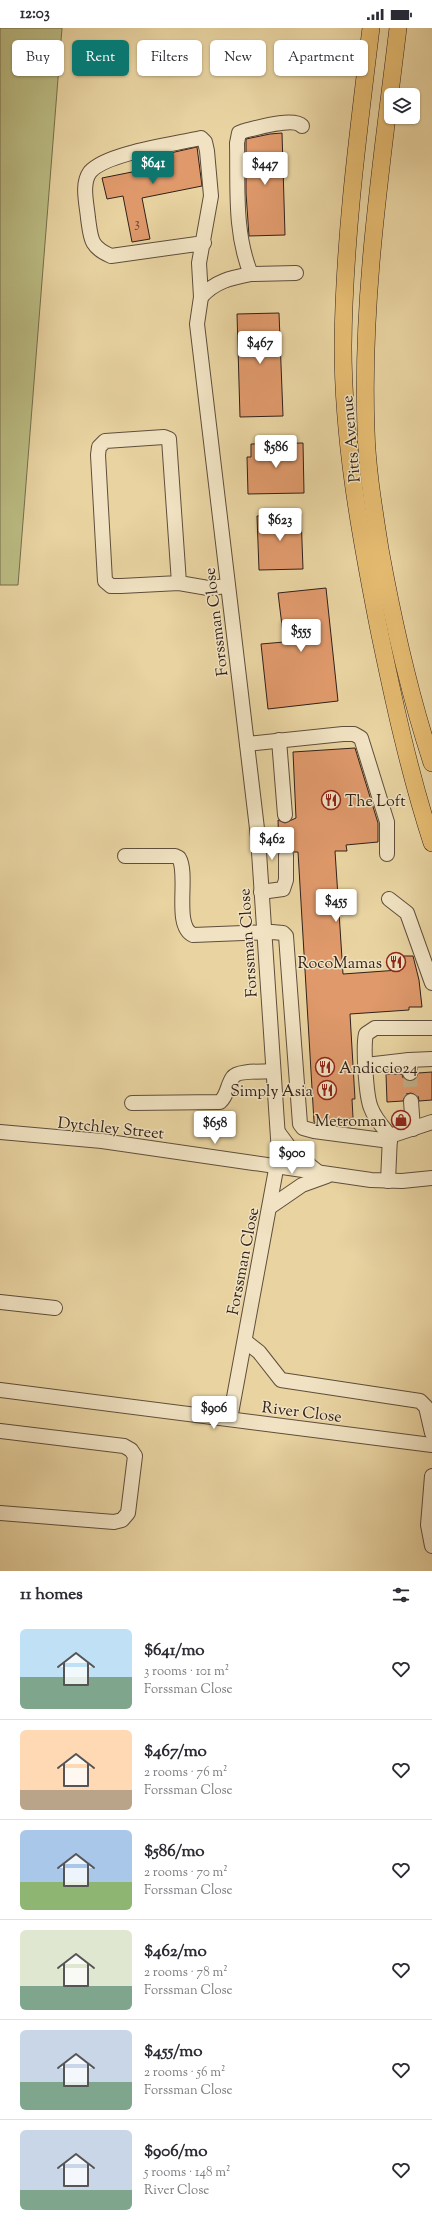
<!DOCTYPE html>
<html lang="en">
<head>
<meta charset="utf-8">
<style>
	:root { --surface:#fff; --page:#f7f7f7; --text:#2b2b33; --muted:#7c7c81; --line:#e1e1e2; --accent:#0f766e }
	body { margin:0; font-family:"Sorts Mill Goudy",serif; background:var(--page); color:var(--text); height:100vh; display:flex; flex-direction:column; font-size:15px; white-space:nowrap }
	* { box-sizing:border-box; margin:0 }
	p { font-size:13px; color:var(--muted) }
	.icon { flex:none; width:22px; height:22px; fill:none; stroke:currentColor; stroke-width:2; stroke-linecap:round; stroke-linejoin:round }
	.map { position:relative; height:1543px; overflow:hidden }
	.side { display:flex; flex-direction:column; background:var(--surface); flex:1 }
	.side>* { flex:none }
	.hud { position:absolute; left:12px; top:12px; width:408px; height:36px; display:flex; gap:8px }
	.fabs { position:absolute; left:384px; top:60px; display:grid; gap:8px }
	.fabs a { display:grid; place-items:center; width:36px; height:36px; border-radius:6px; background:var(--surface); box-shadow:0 1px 3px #0004; font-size:20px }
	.price { position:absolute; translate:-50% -34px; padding:0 9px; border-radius:4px; background:#fff; color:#222; font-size:13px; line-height:26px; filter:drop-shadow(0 1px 2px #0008) }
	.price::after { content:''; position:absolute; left:50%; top:24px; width:12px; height:9px; margin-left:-6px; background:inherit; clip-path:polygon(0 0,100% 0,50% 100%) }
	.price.active { background:var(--accent); color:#fff }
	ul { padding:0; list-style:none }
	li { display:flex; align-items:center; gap:12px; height:100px; padding:0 20px }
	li+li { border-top:1px solid var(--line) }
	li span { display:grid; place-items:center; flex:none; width:112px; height:80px; border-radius:6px; color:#555 }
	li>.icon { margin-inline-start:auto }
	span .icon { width:48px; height:48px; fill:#fffc; stroke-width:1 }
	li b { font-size:17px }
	h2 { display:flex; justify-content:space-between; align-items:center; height:48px; padding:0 20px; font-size:17px }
	.chip { padding:0 14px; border-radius:6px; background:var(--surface); box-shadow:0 1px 3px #0004; font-size:14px; line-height:36px }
	.chip.active { background:var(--accent); color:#fff }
	.status { display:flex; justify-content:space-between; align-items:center; height:28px; padding:0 20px; background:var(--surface); direction:ltr }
	.status svg { height:11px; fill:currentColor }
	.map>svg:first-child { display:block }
	.green { fill:#babb82; stroke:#766e4e }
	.building { fill:#df996b; stroke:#31211a }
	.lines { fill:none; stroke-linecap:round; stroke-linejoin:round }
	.minor-tunnel { stroke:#c3af86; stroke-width:14; stroke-dasharray:14 7; stroke-linecap:butt }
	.minor-casing { stroke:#5f4e3c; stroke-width:16 }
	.major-casing { stroke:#31211a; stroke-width:18 }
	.minor { stroke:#f0e2c2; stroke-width:14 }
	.major { stroke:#e4ba70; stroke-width:17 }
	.labels { text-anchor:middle; stroke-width:3; stroke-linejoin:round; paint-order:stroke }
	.number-label { font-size:14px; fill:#5c3f2e }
	.street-label { font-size:16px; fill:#31211a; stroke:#f0e2c2 }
	.poi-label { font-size:16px; fill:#31211a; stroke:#f0e2c2; text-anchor:end }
</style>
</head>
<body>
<div class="status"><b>12:03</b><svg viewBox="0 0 49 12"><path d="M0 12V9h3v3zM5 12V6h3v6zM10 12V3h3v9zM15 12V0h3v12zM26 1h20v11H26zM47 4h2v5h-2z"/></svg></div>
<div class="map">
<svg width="432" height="1543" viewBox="0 0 432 1543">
	<rect width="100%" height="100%" fill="#e8d3a1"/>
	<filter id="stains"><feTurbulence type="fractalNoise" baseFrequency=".005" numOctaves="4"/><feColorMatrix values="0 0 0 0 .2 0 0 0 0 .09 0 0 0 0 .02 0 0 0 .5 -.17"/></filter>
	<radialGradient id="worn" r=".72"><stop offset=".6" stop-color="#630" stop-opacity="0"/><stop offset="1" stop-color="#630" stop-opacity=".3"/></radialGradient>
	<path class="green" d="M0,0H62L18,557H0Z"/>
	<g class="building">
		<path d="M282,105L285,207L249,208L246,165V111L270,106Z"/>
		<path d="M197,119L202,158L142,170L150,211L132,214L123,168L107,171L102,150L137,143L135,133Z"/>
		<path d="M279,285L283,388L240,389L237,286Z"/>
		<path d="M303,415L304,465L248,466L247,429H251V416Z"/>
		<path d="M301,486L303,541L259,542L257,488Z"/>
		<path d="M326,560L338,673L268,681L261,616L284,614L278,565Z"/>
		<path d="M355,720L378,795V814L346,817L347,823H335L343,946L399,942L396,928H413L419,952L422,979H409V982L350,986L355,1071H352L353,1090L348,1091V1094L318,1095L314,1094L298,824H294L286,819L279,822L278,792L285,795L296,790L293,724Z"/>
		<path d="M432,1044V1072L419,1073L418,1068L411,1065L406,1066L403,1073L387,1074L386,1046H402L403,1050L410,1053L415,1052L418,1045Z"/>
	</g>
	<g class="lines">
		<path class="minor-tunnel" d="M410,1045L411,1073"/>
		<defs>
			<g id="minor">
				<path d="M204,215L111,228C90,219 91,211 88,190C87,177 81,156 90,144C106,125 175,116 201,110L205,114L207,123L211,168L199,235L201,269L197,296L258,809L279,1125L230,1391"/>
				<path d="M296,245L251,246C234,205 238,159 237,115L239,105L244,103C257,100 293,89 302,98"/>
				<path d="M201,269C215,253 231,250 251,246"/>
				<path d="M179,555L121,558H111L105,553L98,427L99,419L105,413L164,409L169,411L179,555L208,560L228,558"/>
				<path d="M279,712L285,787"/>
				<path d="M247,716L343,706H354L361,710L387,794V826"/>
				<path d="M125,828H175L179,830C189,847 173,898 193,907L272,904L283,905L286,908L300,1096L303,1100L314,1103L390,1113"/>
				<path d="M261,864L283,861L286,852V827"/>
				<path d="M389,871L407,885L432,955"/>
				<path d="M409,1032L432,1031"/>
				<path d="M366,1037L409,1032L410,1045"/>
				<path d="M411,1073L413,1101"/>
				<path d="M132,1075L220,1074C228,1067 227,1057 233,1049C238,1042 265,1044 273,1043"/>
				<path d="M0,1104L102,1113L371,1152L402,1153L432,1150"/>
				<path d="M278,1104L292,1123L319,1145"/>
				<path d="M390,1108L432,1094"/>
				<path d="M388,1153L390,1108C383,1099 375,1091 371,1080C366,1069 363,1018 366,1006L375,1000H432"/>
				<path d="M270,1179L302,1157L327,1148"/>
				<path d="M0,1274L55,1280"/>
				<path d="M245,1313L259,1324L281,1352L420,1373L426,1379L432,1405"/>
				<path d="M0,1362L432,1417"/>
				<path d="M0,1403L124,1418L131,1422L135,1428L128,1485L122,1492L114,1494L0,1485"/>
				<path d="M432,1448L428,1497L432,1518"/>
			</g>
			<g id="major">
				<path d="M371,0C358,106 344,212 343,318C343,412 360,505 378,597C393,670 409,744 432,815"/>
				<path d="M398,0C382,134 361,267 366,402C367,442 374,482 380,521C393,593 409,665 432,735"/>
			</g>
		</defs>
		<use href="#minor" class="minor-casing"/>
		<use href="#major" class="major-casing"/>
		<use href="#minor" class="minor"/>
		<use href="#major" class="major"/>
	</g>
	<defs>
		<symbol id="restaurant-ring" viewBox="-11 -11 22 22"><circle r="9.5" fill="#f0e2c2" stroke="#8f2418" stroke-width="1.5"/><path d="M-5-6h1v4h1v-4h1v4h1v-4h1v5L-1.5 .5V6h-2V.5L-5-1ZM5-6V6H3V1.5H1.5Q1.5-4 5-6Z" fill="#8f2418"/></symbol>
		<symbol id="shop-ring" viewBox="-11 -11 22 22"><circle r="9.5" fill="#f0e2c2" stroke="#8f2418" stroke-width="1.5"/><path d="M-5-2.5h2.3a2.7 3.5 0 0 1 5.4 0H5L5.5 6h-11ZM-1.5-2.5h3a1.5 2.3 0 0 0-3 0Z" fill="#8f2418"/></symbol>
	</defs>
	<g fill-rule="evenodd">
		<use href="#restaurant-ring" x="320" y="761" width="22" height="22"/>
		<use href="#restaurant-ring" x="385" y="923" width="22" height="22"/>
		<use href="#restaurant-ring" x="314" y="1028" width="22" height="22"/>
		<use href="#restaurant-ring" x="316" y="1051" width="22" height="22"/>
		<use href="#shop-ring" x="390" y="1081" width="22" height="22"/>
	</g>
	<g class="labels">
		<g class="number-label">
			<text x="137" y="199">3</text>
		</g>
		<g class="street-label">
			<text transform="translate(350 411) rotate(-95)" y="6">Pitts Avenue</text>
			<text transform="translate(215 594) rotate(-97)" y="6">Forssman Close</text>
			<text transform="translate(247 915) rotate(-94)" y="6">Forssman Close</text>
			<text transform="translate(111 1099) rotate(6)" y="6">Dytchley Street</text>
			<text transform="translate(242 1233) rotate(-79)" y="6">Forssman Close</text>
			<text transform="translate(302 1383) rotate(7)" y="6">River Close</text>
		</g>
		<g class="poi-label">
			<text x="345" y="778" text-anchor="start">The Loft</text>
			<text x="382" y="940">RocoMamas</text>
			<text x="339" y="1045" text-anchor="start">Andiccio24</text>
			<text x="313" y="1068">Simply Asia</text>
			<text x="387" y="1098">Metroman</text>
		</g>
	</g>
	<rect width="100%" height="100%" filter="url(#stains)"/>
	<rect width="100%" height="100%" fill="url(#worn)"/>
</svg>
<div class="fabs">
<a><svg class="icon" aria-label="layers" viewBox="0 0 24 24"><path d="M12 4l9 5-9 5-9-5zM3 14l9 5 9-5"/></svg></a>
</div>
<b class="price active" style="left:153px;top:157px">$641</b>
<b class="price" style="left:265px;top:158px">$447</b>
<b class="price" style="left:260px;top:337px">$467</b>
<b class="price" style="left:276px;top:441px">$586</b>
<b class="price" style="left:280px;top:514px">$623</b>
<b class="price" style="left:301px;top:625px">$555</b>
<b class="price" style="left:272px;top:833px">$462</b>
<b class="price" style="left:336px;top:895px">$455</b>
<b class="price" style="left:215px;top:1117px">$658</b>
<b class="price" style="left:292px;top:1147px">$900</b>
<b class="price" style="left:214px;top:1402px">$906</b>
<div class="hud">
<a class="chip">Buy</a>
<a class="chip active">Rent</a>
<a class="chip">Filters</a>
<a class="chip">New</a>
<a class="chip">Apartment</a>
</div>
</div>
<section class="side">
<h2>11 homes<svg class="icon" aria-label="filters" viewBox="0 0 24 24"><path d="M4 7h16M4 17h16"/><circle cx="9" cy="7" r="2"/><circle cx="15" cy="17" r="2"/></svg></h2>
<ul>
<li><span style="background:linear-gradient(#bfe0f5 60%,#7fa58c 0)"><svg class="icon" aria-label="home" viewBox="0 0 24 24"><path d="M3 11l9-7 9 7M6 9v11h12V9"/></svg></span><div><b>$641/mo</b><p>3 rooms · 101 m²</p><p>Forssman Close</p></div><svg class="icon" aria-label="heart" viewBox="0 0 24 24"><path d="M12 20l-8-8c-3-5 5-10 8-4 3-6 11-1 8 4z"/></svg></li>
<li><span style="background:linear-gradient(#ffd9b3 75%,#b9a48a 0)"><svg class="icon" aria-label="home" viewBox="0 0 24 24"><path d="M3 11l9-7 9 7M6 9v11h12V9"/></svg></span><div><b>$467/mo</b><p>2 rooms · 76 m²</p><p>Forssman Close</p></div><svg class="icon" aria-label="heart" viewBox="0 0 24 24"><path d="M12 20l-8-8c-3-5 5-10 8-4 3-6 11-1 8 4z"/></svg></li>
<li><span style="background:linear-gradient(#a9c7e8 65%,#8fb573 0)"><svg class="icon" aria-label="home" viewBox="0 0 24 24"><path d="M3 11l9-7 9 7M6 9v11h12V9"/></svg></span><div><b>$586/mo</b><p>2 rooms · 70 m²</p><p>Forssman Close</p></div><svg class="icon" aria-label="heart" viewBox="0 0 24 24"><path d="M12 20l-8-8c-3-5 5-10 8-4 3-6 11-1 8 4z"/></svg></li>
<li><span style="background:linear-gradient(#dfe7d0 70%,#7fa58c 0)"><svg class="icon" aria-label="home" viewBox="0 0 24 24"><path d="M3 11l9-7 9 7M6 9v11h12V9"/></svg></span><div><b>$462/mo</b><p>2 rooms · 78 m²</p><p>Forssman Close</p></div><svg class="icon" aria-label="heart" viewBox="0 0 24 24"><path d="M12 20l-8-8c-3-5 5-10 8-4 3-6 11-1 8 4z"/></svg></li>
<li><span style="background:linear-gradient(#c9d6e8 65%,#7fa58c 0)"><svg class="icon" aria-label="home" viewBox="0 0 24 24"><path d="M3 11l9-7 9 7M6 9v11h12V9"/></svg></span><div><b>$455/mo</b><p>2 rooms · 56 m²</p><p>Forssman Close</p></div><svg class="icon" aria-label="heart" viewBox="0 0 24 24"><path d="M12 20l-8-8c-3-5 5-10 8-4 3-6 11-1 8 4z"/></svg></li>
<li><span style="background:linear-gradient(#c9d6e8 75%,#7fa58c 0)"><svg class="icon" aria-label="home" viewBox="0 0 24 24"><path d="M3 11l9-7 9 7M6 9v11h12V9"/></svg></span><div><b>$906/mo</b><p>5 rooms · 148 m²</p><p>River Close</p></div><svg class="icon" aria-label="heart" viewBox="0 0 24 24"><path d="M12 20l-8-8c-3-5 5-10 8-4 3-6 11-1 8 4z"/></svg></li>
</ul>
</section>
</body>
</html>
